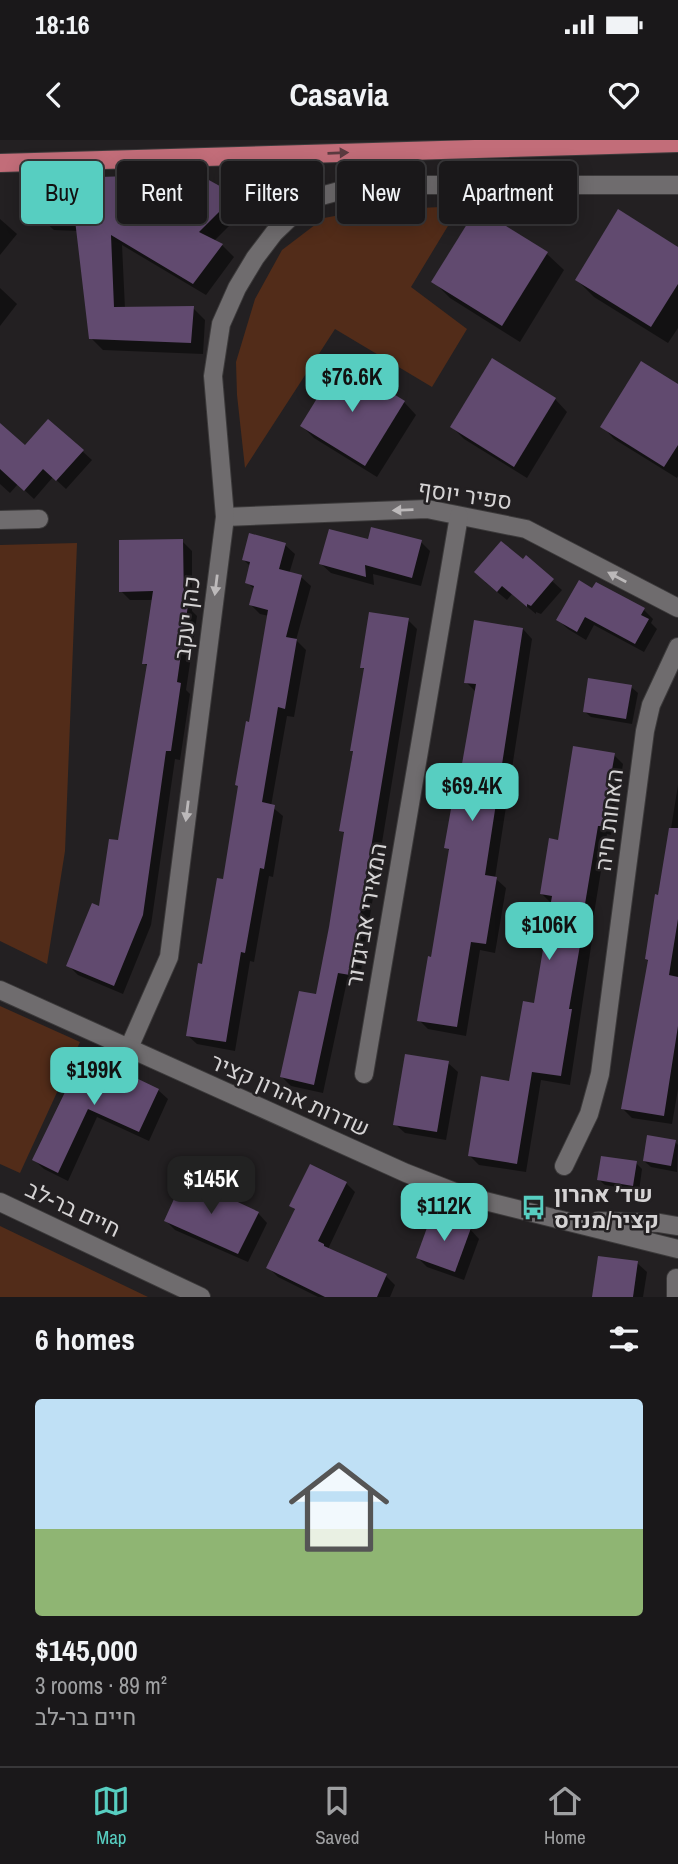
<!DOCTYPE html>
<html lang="en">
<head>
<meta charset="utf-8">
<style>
	:root { --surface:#1a181a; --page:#232123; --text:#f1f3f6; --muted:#9fa0a2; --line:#383739; --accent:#57cec1 }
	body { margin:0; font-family:"Archivo Narrow",Heebo,sans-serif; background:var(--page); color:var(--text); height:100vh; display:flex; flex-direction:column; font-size:26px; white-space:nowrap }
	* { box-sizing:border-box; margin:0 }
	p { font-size:23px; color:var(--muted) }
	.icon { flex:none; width:38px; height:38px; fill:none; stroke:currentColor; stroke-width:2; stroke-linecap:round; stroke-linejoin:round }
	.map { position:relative; height:1157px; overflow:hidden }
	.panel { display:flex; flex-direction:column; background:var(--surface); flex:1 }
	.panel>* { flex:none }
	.guide { position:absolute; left:21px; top:21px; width:637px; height:63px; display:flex; gap:14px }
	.price { position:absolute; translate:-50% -60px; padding:0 16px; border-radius:14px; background:var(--accent); color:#111; font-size:23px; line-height:46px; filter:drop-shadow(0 2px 4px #0008) }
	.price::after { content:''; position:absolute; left:50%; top:42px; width:21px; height:16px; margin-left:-10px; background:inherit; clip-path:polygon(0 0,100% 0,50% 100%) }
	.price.active { background:#222; color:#fff }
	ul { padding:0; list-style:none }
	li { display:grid; align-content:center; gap:14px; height:371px; padding:0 35px }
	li+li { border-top:2px solid var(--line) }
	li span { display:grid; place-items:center; height:217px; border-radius:7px; color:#555 }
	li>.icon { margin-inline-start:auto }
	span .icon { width:126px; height:126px; fill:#fffc; stroke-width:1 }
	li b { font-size:30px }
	h2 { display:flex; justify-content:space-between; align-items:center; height:84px; padding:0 35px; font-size:30px }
	.chip { padding:0 24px; border-radius:7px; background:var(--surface); box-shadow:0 4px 18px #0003,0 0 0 2px var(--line); font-size:24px; line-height:63px }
	.chip.active { background:var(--accent); color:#111 }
	.status { display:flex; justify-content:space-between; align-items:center; height:49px; padding:0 35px; background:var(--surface); direction:ltr }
	.status svg { height:19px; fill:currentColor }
	header { display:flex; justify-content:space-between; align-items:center; height:91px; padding:0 35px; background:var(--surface); font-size:32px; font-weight:800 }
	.dock { display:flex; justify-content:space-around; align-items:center; height:98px; border-top:2px solid var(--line); background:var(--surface); font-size:19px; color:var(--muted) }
	.dock a { display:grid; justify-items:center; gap:4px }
	.dock .active { color:var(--accent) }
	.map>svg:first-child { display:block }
	.green { fill:#522c19 }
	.shadow { fill:#0007 }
	.building { fill:#614a6f }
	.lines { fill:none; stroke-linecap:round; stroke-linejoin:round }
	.minor-casing { stroke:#3c3a3b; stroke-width:20 }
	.major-casing { stroke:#3c3a3b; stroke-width:20 }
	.minor { stroke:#6f6c6e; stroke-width:18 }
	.major { stroke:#c26d79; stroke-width:18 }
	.oneway { fill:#5b3b40 }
	.oneway2 { fill:#bcb9ba }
	.labels { text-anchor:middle; stroke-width:5; stroke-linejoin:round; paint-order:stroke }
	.street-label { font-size:23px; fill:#d5d3d4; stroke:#232022 }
	.poi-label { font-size:23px; font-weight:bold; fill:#d5d3d4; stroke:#232022; text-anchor:start }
</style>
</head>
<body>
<div class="status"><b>18:16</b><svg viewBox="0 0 49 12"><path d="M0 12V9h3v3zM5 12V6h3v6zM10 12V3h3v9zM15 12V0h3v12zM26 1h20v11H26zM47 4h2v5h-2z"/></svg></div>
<header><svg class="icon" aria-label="back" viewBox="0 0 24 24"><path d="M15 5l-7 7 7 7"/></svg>Casavia<svg class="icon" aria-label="heart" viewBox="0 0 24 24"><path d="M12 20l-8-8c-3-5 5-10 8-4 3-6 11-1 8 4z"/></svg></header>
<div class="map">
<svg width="678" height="1157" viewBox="0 0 678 1157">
	<rect width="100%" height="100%" fill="#232022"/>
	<g class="green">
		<path d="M460,66L411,147L467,189L432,247L335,189L245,328L237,255L236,222L255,159L282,110L324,78L361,71Z"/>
		<path d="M77,403L65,711L47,824L0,801V405Z"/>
		<path d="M0,866L80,902L20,1033L0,1024Z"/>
		<path d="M0,1086L148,1157H0Z"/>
	</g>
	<g class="shadow">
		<path d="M199,36L235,56L247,68L214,101L222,105L234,117L206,155L122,105L125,169L193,168L205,180L203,214L103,210L91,198L78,91L54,90L41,78L172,64Z"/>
		<path d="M0,79L17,94L0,115Z"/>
		<path d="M678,109V188L668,203L594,157L577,140Z"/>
		<path d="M547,114L564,130L520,202L450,158L433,141Z"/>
		<path d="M0,148L17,164L0,186Z"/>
		<path d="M678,246V336L677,338L614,299L602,286Z"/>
		<path d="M555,259L567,272L527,338L464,299L452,287Z"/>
		<path d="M404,262L416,275L377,337L314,298L302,286Z"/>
		<path d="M0,285L25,307L82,311L92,320L66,349L53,337L34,359L18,344L10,353L0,344Z"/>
		<path d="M182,401L192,411V471L197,476L186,550L190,554L180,620L175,619L151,785L123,854L78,835L68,825L100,768L119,702L148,527L144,523L153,460H130L121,451Z"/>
		<path d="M369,402H421L430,411L421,446L373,434L374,445L331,433L321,424Z"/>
		<path d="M285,405L295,414L289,434L301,437L311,446L296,500L306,510L294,577L287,576L271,666L283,676L273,737L269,736L254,822L250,821L235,911L197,904L187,895L224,741L240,648L237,645L250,584L269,476L260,474L251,465L255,450L247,442L251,427L243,419Z"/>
		<path d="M552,441L562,450L541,474L536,472V474L512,454L507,460L485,442Z"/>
		<path d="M644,470L653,479L651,483L657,489L644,512L594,485L586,500L568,489L558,480Z"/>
		<path d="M408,480L417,489L359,843L347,841L323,953L291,946L282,937L317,856L346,695L341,690L365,530L362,527Z"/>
		<path d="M523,489L532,499L495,738L506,748L495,813L480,810L466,896L428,889L419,880L432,819L451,712L446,707L461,643L476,552L466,542Z"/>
		<path d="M631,547L638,553L632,584L591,577L584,571Z"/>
		<path d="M614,615L623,624L611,695L607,694L590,798L592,800L570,945L541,940L526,1032L479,1025L469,1015L511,943L535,865L551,763L542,754L559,702Z"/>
		<path d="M678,645V949L672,984L632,978L623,969L649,822L646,819L660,757Z"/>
		<path d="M85,915L158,950L168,959L149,1001L97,977L68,1041L44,1029L34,1020Z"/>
		<path d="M448,923L458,932L446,1000L405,993L395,984Z"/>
		<path d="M675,1002L678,1005L677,1032L651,1027L644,1021Z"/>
		<path d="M636,1023L642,1029L639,1051L605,1045L598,1039Z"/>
		<path d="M346,1043L355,1052L328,1109L386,1136L395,1145L390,1157H318L278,1137L269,1128L296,1071L291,1066Z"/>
		<path d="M258,1073L267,1083L248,1122L175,1090L166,1081Z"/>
		<path d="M470,1089L479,1099L464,1140L427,1127L418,1118Z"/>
		<path d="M637,1123L647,1132L643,1157H594Z"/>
	</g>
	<g class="building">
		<path d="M198,34L236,55L199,92L223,104L193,144L111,95L114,167L194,166L191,203L89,199L75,80L39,79L37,39L130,36L172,62Z"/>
		<path d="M477,68L548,112L502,186L431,142Z"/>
		<path d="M618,69L678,107V144L651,187L575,140Z"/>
		<path d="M492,218L556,258L514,327L450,287Z"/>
		<path d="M340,221L405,261L365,326L300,286Z"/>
		<path d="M641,221L678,244V305L664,327L600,287Z"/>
		<path d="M48,279L84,310L56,341L43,329L24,351L0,329V283L25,305Z"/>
		<path d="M371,387L422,400L412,438L365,425L366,437L319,424L329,389L368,399Z"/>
		<path d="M249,393L286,403L279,429L302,435L286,497L297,499L285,569L278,567L262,662L275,665L264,729L260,728L245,813L241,812L226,902L186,896L198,823L202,824L217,738L223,739L238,646L235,645L246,581L249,582L268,470L249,465L254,446L245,443L250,422L242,420Z"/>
		<path d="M183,399L184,464L188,465L177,542L181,543L171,611H166L143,775L114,846L66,826L92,763L99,766L109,699L118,700L147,524H142L153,451L119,452V400Z"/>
		<path d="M501,401L523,419L526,415L554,439L531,466L527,464V467L502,446L497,452L474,432Z"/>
		<path d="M579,440L592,448L596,442L645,468L641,475L649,479L635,504L585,477L577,492L556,480Z"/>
		<path d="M369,472L409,478L350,835L338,833L314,945L280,937L299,851L316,854L329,787L344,692L339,691L353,611H350L364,528H360Z"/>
		<path d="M474,480L523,488L485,735L497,737L486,804L471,802L457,887L417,881L428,816L431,817L449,709L444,708L456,641H459L476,544L464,543Z"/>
		<path d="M588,538L632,545L626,579L583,572Z"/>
		<path d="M573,606L615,613L602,686H598L581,788H583L569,869H572L561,936L532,932L517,1024L468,1016L481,936L509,941L523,861L534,863L552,756L540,754L549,698L558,700Z"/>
		<path d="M669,688H678V779L669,835L678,837V886L664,976L621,969L648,820L645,819L655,754L658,755Z"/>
		<path d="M84,913L159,949L139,992L88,969L58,1033L32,1020Z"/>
		<path d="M405,914L449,921L437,992L393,985Z"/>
		<path d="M647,995L676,1000L671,1026L643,1021Z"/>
		<path d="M601,1016L637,1021L633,1046L597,1040Z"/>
		<path d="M310,1024L347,1042L318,1101L324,1104V1106L387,1134L377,1157H325L266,1128L295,1069L289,1066Z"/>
		<path d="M184,1037L259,1072L238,1114L164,1081Z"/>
		<path d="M432,1074L471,1088L455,1132L416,1118Z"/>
		<path d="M598,1116L638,1121L633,1157H592Z"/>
	</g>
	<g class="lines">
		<defs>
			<g id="minor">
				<path d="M225,377L427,369L526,389L678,468"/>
				<path d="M0,380L39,379"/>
				<path d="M0,850L406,1033L465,1056L678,1109"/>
				<path d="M128,910L169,817L225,377L213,236L221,184L237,148L255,118L274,93L300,68L321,56L354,47L396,45H678"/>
				<path d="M364,934L459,376"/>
				<path d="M564,1026L589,974L600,934L645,591L651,565L678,507"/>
				<path d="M0,1062L201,1157"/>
				<path d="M598,1081L659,1083L678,1086"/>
				<path d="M676,1157V1138"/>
			</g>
			<path id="major" d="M0,23L678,3"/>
		</defs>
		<use href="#minor" class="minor-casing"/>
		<use href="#major" class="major-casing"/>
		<use href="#minor" class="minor"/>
		<use href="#major" class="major"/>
	</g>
	<defs><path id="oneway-solid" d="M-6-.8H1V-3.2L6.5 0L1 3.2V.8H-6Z" transform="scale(1.75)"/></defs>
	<use class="oneway" href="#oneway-solid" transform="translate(338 13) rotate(-2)"/>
	<g class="oneway2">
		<use href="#oneway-solid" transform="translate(403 370) rotate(178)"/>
		<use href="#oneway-solid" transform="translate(617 437) rotate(-152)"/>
		<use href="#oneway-solid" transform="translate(216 445) rotate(97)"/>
		<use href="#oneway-solid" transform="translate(187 671) rotate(97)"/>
	</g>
	<defs>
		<symbol id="bus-bare" viewBox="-9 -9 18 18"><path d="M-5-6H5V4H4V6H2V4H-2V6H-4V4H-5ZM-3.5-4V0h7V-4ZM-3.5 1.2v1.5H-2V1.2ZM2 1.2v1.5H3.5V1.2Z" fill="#57cec1" stroke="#232022" stroke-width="2.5" paint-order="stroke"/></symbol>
	</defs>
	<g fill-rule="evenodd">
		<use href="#bus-bare" x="516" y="1050" width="35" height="35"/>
	</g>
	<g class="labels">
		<g class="street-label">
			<text transform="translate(465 355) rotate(8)" y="8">ספיר יוסף</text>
			<text transform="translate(187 478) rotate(-83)" y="8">כהן יעקב</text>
			<text transform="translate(609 680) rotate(-83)" y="8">האחות חיה</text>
			<text transform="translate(366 775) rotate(-80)" y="8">המאירי אביגדור</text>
			<text transform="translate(290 955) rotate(24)" y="8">שדרות אהרון קציר</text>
			<text transform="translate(73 1069) rotate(25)" y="8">חיים בר-לב</text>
		</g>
		<g class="poi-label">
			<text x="554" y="1062">שד׳ אהרון<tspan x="554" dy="26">קציר/מנדס</tspan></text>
		</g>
	</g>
</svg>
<b class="price" style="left:352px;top:274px">$76.6K</b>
<b class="price" style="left:472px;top:683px">$69.4K</b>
<b class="price" style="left:549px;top:822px">$106K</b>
<b class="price" style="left:94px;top:967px">$199K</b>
<b class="price active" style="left:211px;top:1076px">$145K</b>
<b class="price" style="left:444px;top:1103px">$112K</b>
<div class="guide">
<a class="chip active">Buy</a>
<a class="chip">Rent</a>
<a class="chip">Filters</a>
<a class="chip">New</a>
<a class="chip">Apartment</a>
</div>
</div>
<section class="panel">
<h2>6 homes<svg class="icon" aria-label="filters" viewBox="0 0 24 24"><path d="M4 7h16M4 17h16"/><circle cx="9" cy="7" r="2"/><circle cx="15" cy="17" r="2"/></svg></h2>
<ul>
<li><span style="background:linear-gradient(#bfe0f5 60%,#8fb573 0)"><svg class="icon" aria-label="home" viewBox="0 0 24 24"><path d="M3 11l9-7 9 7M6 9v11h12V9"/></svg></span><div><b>$145,000</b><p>3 rooms · 89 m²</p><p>חיים בר-לב</p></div></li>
</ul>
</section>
<nav class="dock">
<a class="active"><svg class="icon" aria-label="map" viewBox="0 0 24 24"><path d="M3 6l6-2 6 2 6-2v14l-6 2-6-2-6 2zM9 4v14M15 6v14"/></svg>Map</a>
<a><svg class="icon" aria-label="saved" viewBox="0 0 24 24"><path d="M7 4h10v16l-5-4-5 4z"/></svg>Saved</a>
<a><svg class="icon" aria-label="home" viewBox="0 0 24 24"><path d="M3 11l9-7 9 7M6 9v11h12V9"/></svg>Home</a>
</nav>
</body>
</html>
